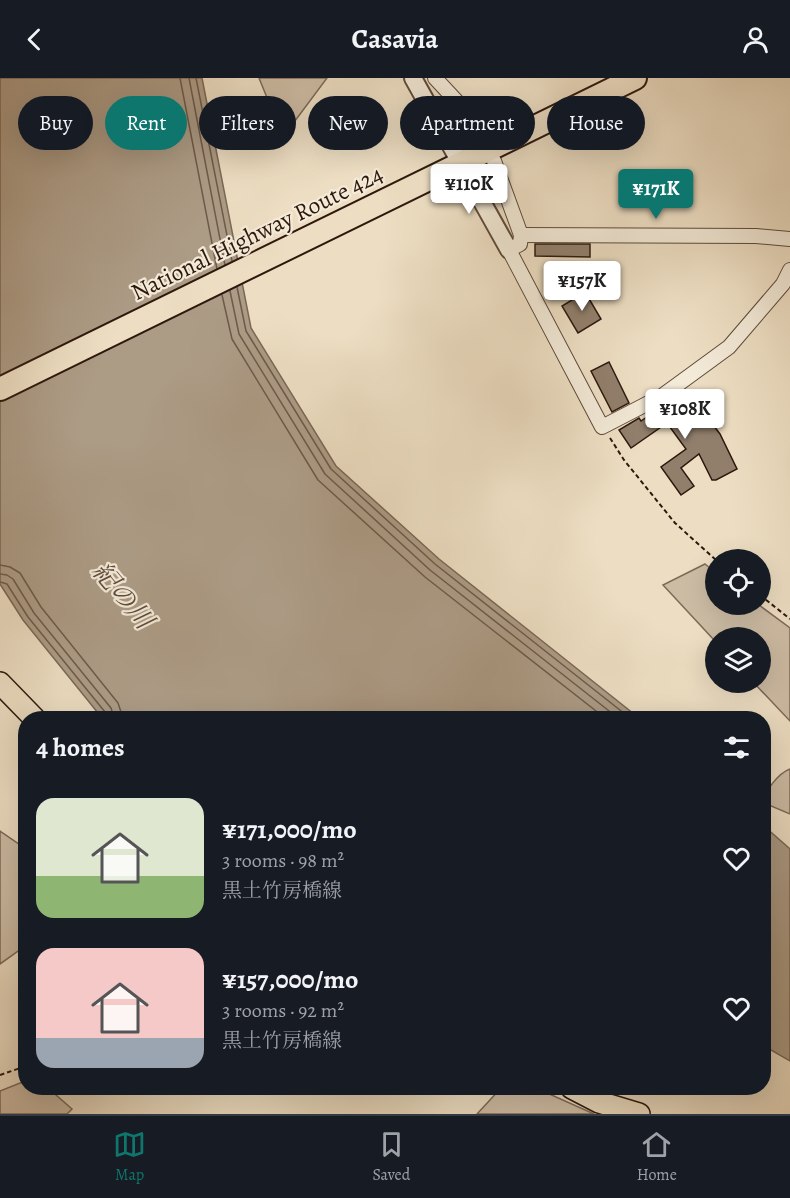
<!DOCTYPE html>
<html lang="en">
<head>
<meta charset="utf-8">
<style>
	:root { --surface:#171b24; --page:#20242c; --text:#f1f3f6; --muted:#9ea1a6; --line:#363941; --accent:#0f766e }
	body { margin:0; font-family:Alegreya,"Noto Serif JP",serif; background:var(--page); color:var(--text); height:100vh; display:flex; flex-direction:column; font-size:22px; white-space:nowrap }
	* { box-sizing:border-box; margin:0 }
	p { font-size:20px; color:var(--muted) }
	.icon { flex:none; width:33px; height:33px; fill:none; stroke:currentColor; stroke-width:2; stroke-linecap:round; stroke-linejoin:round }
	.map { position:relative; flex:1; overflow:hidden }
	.drawer { position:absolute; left:18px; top:633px; width:753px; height:384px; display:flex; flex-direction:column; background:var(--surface); border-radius:24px; box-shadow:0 6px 24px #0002 }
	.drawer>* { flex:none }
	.hud { position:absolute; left:18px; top:18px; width:754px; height:54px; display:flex; gap:12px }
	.tools { position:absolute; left:705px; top:471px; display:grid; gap:12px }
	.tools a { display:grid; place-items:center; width:66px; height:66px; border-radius:50%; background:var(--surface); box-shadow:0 6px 24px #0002; font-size:30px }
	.price { position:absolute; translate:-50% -51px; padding:0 14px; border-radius:6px; background:#fff; color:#222; font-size:20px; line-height:39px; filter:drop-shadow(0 2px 3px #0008) }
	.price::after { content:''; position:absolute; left:50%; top:36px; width:18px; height:14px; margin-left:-9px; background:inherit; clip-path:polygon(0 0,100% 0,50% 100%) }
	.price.active { background:var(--accent); color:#fff }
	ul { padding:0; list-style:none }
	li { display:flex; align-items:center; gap:18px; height:150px; padding:0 18px }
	li span { display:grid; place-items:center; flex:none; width:168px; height:120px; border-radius:18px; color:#555 }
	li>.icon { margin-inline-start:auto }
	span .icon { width:72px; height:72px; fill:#fffc; stroke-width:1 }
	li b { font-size:26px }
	h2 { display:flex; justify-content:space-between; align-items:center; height:72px; padding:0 18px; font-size:26px }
	.tag { padding:0 21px; border-radius:27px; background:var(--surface); box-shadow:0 6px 24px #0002; font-size:21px; line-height:54px }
	.tag.active { background:var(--accent); color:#fff }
	header { display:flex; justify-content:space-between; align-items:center; height:78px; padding:0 18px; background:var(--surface); font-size:27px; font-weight:700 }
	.dock { display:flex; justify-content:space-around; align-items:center; height:84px; border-top:2px solid var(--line); background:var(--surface); font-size:16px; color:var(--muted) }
	.dock a { display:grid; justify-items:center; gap:3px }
	.dock .active { color:var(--accent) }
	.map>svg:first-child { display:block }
	.green { fill:#cdbca4; stroke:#7e6a59; stroke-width:1.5 }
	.water { fill:#ac9b85; stroke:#7a6755; stroke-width:1.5 }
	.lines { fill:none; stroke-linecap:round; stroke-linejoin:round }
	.shore { stroke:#6d5a4a; stroke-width:1.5 }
	.building { fill:#917f6c; stroke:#2e180e; stroke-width:1.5 }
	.minor-casing { stroke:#5e4a3b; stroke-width:16 }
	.tertiary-casing { stroke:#5e4a3b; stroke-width:20 }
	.primary-casing { stroke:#2e180e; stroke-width:24 }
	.trunk-casing { stroke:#2e180e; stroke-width:26 }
	.path { stroke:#2e180e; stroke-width:2; stroke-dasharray:4.5 3; stroke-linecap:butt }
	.minor { stroke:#f3ead8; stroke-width:14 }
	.tertiary { stroke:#f3ead8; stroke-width:16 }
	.primary { stroke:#eddec3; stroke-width:21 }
	.trunk { stroke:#eddec3; stroke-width:22 }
	.labels { text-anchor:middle; stroke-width:4.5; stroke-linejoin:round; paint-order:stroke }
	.street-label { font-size:24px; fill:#2e180e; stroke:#f3ead8 }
	.water-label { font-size:26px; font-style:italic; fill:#604c3e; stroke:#f3ead8 }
</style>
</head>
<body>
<header><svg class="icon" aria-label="back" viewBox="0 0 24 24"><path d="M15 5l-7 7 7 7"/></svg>Casavia<svg class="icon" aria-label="person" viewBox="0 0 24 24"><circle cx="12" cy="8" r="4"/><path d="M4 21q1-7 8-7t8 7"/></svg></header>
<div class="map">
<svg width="790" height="1036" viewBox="0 0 790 1036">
	<rect width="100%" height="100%" fill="#eddec3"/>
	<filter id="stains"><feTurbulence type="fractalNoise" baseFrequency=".00333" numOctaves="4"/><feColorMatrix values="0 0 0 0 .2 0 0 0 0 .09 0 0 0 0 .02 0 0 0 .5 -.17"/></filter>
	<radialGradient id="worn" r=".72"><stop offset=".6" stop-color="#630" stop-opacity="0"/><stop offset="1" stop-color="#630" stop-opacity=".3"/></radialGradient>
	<g class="green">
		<path d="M259,0H327L283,59Z"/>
		<path d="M705,486L715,494L716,526L759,527L790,550V643L754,605L760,604V560H716L715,563L663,507Z"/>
		<path d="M790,691V736L764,725C763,714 779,695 790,691Z"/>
		<path d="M0,753L26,771L25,868L0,886Z"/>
		<path d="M25,1003L26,1010H48L72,1031L67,1036H0V1013Z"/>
		<path d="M501,1010H536L594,1036H477Z"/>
	</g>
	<g class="water">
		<path d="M0,0H202L251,250L336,388L439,481L639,640H102L23,542L0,506Z"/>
		<path d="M764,748L790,771V983L764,968Z"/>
	</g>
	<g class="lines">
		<g class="shore">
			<path d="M180,0L217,191"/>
			<path d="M189,0L225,187"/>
			<path d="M196,0L232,183"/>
			<path d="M237,209L246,253L331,391L435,486L630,640"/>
			<path d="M230,213L239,256L325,396L430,492L618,640"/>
			<path d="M222,217L232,261L318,402L425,499L605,640"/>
			<path d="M0,487L10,489L20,495L41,529L118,625L123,640"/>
			<path d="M0,496L7,497L13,501L34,535L111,630L114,640"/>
			<path d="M0,504L7,506L28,539L105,634L106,640"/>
		</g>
	</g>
	<g class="building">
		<path d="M535,166H590V179L535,178Z"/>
		<path d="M585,214L601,241L578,255L562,228Z"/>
		<path d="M609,284L629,325L612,334L591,293Z"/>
		<path d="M682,315L693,329L697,326L720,356L737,391L716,402H712L699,376L681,390L694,408L681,417L661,389L686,371L667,345L631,370L619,352L639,340L641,343Z"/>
	</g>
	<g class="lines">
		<defs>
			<g id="minor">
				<path d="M435,0L462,29L483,60"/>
				<path d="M494,83L521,157L520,166L509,172L602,349L662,318L729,269L783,206L790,192"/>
				<path d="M521,157L756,158L790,161"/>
			</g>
			<path id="tertiary" d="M413,0L509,172"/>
			<g id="primary">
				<path d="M0,605L34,640"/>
				<path d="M572,1010L599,1024L639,1036"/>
			</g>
			<path id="trunk" d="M0,311L635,0"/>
		</defs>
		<use href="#minor" class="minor-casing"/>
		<use href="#tertiary" class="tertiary-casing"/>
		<use href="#primary" class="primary-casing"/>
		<use href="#trunk" class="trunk-casing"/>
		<g class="path">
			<path d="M610,360L624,382L675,445L716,482"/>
			<path d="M760,517L790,541"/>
			<path d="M0,997L26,988"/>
			<path d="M168,1010L183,1012L184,1010"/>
		</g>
		<use href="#minor" class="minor"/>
		<use href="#tertiary" class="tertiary"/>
		<use href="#primary" class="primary"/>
		<use href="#trunk" class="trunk"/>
	</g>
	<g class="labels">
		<g class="street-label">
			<text transform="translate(257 155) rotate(-26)" y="8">National Highway Route 424</text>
		</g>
		<g class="water-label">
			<text transform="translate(123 517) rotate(50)" y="9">紀の川</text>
		</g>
	</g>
	<rect width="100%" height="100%" filter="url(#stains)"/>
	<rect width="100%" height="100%" fill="url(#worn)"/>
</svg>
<div class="tools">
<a><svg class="icon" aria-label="locate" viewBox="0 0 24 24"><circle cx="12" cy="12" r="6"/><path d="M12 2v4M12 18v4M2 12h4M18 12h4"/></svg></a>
<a><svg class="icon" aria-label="layers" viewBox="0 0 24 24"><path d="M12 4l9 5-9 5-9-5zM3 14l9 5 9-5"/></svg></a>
</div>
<b class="price" style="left:469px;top:137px">¥110K</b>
<b class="price active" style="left:656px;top:142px">¥171K</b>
<b class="price" style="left:582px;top:234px">¥157K</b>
<b class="price" style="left:685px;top:362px">¥108K</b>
<div class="hud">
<a class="tag">Buy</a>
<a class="tag active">Rent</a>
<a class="tag">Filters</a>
<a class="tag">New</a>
<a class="tag">Apartment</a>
<a class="tag">House</a>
</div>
<section class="drawer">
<h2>4 homes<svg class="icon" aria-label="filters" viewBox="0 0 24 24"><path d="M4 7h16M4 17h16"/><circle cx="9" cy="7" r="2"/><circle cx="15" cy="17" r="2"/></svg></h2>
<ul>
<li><span style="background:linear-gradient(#dfe7d0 65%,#8fb573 0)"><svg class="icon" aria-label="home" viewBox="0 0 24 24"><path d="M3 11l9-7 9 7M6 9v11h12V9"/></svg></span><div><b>¥171,000/mo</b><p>3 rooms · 98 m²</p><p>黒土竹房橋線</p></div><svg class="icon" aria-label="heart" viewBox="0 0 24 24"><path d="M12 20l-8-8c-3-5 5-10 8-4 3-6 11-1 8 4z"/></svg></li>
<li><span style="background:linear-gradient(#f6c9c9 75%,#9aa5b1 0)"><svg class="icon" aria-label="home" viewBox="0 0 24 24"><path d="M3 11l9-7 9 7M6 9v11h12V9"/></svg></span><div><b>¥157,000/mo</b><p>3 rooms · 92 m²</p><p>黒土竹房橋線</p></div><svg class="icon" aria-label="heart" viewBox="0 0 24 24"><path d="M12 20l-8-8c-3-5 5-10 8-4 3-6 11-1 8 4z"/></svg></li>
</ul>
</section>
</div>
<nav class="dock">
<a class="active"><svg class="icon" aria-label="map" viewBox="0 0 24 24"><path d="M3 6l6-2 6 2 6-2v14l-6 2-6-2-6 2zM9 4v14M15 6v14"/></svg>Map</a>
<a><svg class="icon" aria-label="saved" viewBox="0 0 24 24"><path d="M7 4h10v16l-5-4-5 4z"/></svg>Saved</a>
<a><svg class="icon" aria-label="home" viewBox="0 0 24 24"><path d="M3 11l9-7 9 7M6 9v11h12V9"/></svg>Home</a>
</nav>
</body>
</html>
